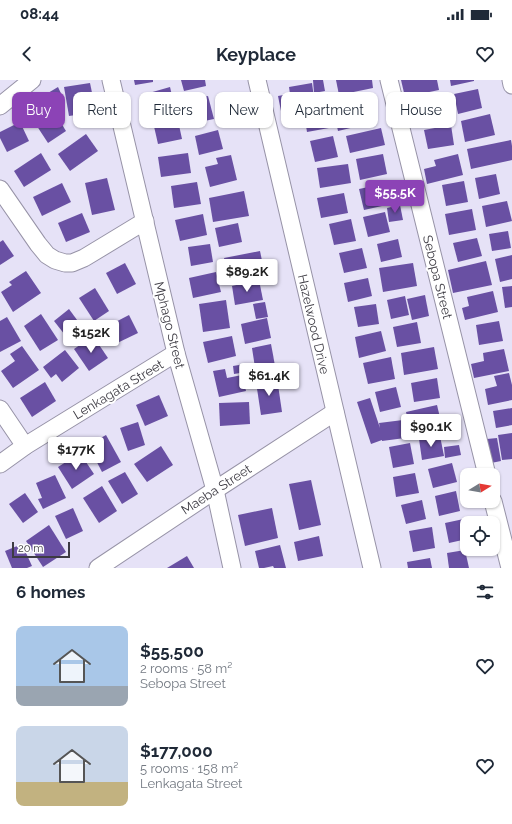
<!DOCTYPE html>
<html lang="en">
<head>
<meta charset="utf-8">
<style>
	:root { --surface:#fff; --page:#f6f6f7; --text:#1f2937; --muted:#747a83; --accent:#8c43b6 }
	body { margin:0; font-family:Raleway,sans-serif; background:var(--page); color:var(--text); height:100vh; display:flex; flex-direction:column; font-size:15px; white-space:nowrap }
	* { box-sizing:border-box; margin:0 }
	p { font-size:13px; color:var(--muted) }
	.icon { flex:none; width:22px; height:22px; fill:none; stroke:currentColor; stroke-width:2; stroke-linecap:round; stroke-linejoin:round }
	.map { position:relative; height:488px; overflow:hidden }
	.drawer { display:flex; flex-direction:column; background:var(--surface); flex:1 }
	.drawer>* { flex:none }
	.top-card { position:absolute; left:12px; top:12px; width:488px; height:36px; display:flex; gap:8px }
	.needle { width:26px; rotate:79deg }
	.buttons { position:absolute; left:460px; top:388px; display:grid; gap:8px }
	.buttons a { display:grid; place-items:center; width:40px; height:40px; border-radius:8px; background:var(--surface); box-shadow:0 1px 3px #0004; font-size:20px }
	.scale { position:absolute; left:12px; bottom:10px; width:58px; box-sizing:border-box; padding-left:4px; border:2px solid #3d3b43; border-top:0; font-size:11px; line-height:14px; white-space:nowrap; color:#3d3b43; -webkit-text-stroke:3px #fff; paint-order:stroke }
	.price { position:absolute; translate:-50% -34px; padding:0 9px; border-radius:4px; background:#fff; color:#222; font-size:13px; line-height:26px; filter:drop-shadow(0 1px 2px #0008) }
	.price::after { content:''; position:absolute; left:50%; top:24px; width:12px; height:9px; margin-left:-6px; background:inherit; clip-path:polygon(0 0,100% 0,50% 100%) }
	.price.on { background:var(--accent); color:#fff }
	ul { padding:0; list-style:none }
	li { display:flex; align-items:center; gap:12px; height:100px; padding:0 16px }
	li span { display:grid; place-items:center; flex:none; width:112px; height:80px; border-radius:8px; color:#555 }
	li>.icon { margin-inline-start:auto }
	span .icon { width:48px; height:48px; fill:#fffc; stroke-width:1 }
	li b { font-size:17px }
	h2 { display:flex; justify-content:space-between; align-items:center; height:48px; padding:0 16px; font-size:17px }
	.pill { padding:0 14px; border-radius:8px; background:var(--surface); box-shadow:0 1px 3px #0004; font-size:14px; line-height:36px }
	.pill.on { background:var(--accent); color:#fff }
	.status { display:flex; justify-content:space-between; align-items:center; height:28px; padding:0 20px; background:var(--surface); direction:ltr }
	.status svg { height:11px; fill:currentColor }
	header { display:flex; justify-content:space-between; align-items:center; height:52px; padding:0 16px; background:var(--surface); font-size:18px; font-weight:700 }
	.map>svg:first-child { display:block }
	.building { fill:#6950a3 }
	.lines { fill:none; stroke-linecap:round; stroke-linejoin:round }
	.minor-casing { stroke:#9793a7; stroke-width:19 }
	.minor { stroke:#fff; stroke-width:17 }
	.labels { text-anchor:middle; stroke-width:4; stroke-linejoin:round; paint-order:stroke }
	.street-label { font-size:13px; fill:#3d3b43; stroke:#fff }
</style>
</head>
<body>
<div class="status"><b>08:44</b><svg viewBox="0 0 49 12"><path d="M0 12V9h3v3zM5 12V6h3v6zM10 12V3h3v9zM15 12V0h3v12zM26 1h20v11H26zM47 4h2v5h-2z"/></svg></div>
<header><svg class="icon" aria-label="back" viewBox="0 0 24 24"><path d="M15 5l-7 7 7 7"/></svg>Keyplace<svg class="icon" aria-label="heart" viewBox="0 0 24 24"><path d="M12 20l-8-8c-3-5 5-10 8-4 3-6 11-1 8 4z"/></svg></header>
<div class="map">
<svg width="512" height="488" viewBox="0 0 512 488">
	<rect width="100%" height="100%" fill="#e6e2f7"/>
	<g class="building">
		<path d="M134,0H153V2L135,5Z"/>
		<path d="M181,0H205L206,6L184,11Z"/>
		<path d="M313,0H323L325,11L314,13Z"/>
		<path d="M336,0H372L373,8L339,15Z"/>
		<path d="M401,0H437L439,10L405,17Z"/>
		<path d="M450,0H474V1L451,6Z"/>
		<path d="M90,3L96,32L69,36L64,7Z"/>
		<path d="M312,3L315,25L281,31L278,16L290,14L289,7Z"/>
		<path d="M58,7L65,22L55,27L48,13Z"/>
		<path d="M170,7L175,28L154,34L149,13Z"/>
		<path d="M478,9L482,28L458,34L454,14Z"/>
		<path d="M369,15L373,34L361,37L363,45L338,51L336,42L349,38L345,20Z"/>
		<path d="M208,16L214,39L190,44L184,22Z"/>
		<path d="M442,18L446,36L423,41L419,22Z"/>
		<path d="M50,25L66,51L48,63L31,37Z"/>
		<path d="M326,29L329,48L307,52L304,33Z"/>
		<path d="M490,34L495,55L465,62L461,41Z"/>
		<path d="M177,36L182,59L158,64L153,42Z"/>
		<path d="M20,42L29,61L7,72L0,58V52Z"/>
		<path d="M451,45L454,65L428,69L424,50Z"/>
		<path d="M381,48L385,65L350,73L346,56Z"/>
		<path d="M218,50L223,69L199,75L195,56Z"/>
		<path d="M86,54L98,71L70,91L58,74Z"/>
		<path d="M333,56L338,77L315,82L310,61Z"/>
		<path d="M511,60L512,66V80L471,89L467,69Z"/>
		<path d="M41,73L51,90L24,107L14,91Z"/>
		<path d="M188,73L191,93L161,97L158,77Z"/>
		<path d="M383,74L387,94L360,100L356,79Z"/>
		<path d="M458,74L463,95L427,104L424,89L436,86L434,80Z"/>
		<path d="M231,75L237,100L210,107L205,87L218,84L216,78Z"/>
		<path d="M348,84L351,103L320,108L317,88Z"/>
		<path d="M496,94L500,114L479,119L475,98Z"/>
		<path d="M107,98L115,130L92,135L85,103Z"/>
		<path d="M464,101L468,122L446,126L442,105Z"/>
		<path d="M197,102L201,124L174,128L171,106Z"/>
		<path d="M62,103L71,122L42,136L33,117Z"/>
		<path d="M378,105L380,112L397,108L400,122L364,130L359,109Z"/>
		<path d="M244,111L249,136L213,142L209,118Z"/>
		<path d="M344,113L348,133L321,138L317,118Z"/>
		<path d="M507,121L512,141L486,147L482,126Z"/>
		<path d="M400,125L403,140L389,142L387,128Z"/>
		<path d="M472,129L476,150L449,155L445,134Z"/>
		<path d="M385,132L390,152L368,157L363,137Z"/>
		<path d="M82,133L90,152L66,162L58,143Z"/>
		<path d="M203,134L207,155L180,161L175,140Z"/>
		<path d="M351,139L356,161L334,165L329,144Z"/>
		<path d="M238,143L242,162L219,167L215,148Z"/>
		<path d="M508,151L511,168L492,171L489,154Z"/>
		<path d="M477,158L482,176L458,182L453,163Z"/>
		<path d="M398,159L402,177L381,182L377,164Z"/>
		<path d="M3,160L14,176L0,185V162Z"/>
		<path d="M210,164L213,182L191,186L188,167Z"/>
		<path d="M362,168L367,188L344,193L339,173Z"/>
		<path d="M260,171L265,195L230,203L224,178Z"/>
		<path d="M512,175V199L500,202L495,179Z"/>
		<path d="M486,181L492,205L453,213L448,190Z"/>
		<path d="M125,183L136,204L117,214L106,193Z"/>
		<path d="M413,183L417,206L383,212L379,188Z"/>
		<path d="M26,191L41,213L13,232L1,212L12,205L9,202Z"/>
		<path d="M216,192L221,212L193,218L189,198Z"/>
		<path d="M368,198L372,216L348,222L344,203Z"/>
		<path d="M259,200L263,220L235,225L232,206Z"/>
		<path d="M512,206V227L505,228L502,207Z"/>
		<path d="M95,208L109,231L94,241L79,218Z"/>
		<path d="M493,211L498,232L465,240L462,228L469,226L467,217Z"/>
		<path d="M425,215L429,236L412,240L407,219Z"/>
		<path d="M405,216L409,235L391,239L387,220Z"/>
		<path d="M226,220L230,248L203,252L199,224Z"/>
		<path d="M265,222L268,237L256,239L253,224Z"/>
		<path d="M376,224L379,244L358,247L354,227Z"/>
		<path d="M69,229L80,244L65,255L54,241Z"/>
		<path d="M41,234L58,260L40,271L24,246Z"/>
		<path d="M129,235L138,253L111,266L102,249Z"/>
		<path d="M7,237L21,261L0,272V241Z"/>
		<path d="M267,238L271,258L245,264L241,244Z"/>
		<path d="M499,241L503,261L479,265L476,245Z"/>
		<path d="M417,242L421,263L397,267L393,247Z"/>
		<path d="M381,251L386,271L359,278L355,257Z"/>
		<path d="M93,256L108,278L89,291L74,269Z"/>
		<path d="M232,256L236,276L208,283L203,262Z"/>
		<path d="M271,264L276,291L256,294L252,268Z"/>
		<path d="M22,266L39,290L13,308L1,291L15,281L10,274Z"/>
		<path d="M434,267L438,289L404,295L401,273Z"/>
		<path d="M504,269L509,291L474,298L471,284L484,281L483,273Z"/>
		<path d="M65,270L79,288L62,302L56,294L51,298L43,287Z"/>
		<path d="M391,277L395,299L368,304L363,283Z"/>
		<path d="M245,284L246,292L234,294L233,286Z"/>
		<path d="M225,289L227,298L242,295L246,311L219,317L213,291Z"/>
		<path d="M509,293L512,305V320L488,325L485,309L497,306L494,296Z"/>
		<path d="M277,298L282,332L261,335L256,302Z"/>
		<path d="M437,298L440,318L414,322L411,303Z"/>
		<path d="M45,302L56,321L32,337L20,318Z"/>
		<path d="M396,307L401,327L380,332L375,312Z"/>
		<path d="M159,315L168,336L145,346L136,325Z"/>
		<path d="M370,318L380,348L379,343L403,340L405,358L382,361V360L371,364L357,322Z"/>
		<path d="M249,322L250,344L220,346L219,323Z"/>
		<path d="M437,325L442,346L411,353L406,332Z"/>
		<path d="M512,328V345L496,348L493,331Z"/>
		<path d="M138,342L145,365L128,371L120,348Z"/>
		<path d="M512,353V379L502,380L498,355Z"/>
		<path d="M106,355L121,382L102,392L88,365Z"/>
		<path d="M440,356L444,376L422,380L419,359Z"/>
		<path d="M497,358L501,381L491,383L487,359Z"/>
		<path d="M410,363L414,384L393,388L389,367Z"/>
		<path d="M459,365L461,375L445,378L444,367Z"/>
		<path d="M161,366L173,385L147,402L134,384Z"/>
		<path d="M80,373L94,394L72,409L58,387Z"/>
		<path d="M452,383L457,402L433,408L428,389Z"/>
		<path d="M125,392L138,414L122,424L108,401Z"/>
		<path d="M415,393L419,413L396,417L393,397Z"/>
		<path d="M55,395L66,418L43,429L38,419L42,418L36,403Z"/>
		<path d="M311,400L321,445L299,450L289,404Z"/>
		<path d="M102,406L117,431L99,443L83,418Z"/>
		<path d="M456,411L460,431L439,436L435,416Z"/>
		<path d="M25,413L38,432L23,443L9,424Z"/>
		<path d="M422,420L426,439L406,444L401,425Z"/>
		<path d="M73,428L83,451L66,459L55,436Z"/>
		<path d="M272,428L278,458L245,466L238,435Z"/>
		<path d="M473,437L475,443H467V459L449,463L445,443Z"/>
		<path d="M49,445L66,472L43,487L26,461Z"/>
		<path d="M432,447L435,468L413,472L409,451Z"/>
		<path d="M319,456L323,476L298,481L294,462Z"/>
		<path d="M22,464L32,486L27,488H12L5,471Z"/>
		<path d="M280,465L286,488H274L273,486L264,488H259L255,471Z"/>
		<path d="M465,470L469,488H449L447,473Z"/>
		<path d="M187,476L194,488H167Z"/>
		<path d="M430,478L432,488H408L407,482Z"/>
	</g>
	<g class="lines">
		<defs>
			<g id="minor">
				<path d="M111,0L176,273L215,410L232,488"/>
				<path d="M257,0L372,488"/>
				<path d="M389,0L487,395"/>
				<path d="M511,0L512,5"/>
				<path d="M0,26L32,0"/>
				<path d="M0,109L38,164L47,175L55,180L65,183H72L84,178L145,141"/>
				<path d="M0,329L25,366"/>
				<path d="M0,384L25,366L176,273"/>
				<path d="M493,421L510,488"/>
				<path d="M98,488L215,410L335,332"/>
			</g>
		</defs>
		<use href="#minor" class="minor-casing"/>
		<use href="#minor" class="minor"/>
	</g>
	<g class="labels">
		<g class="street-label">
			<text transform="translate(438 197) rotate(76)" y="5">Sebopa Street</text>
			<text transform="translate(314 244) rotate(77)" y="5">Hazelwood Drive</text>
			<text transform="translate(170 245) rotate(76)" y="5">Mphago Street</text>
			<text transform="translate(118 309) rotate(-31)" y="5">Lenkagata Street</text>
			<text transform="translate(216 409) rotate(-33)" y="5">Maeba Street</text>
		</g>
	</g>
</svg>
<div class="buttons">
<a><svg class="needle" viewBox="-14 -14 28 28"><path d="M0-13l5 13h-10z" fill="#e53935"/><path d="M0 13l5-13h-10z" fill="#747a83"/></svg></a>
<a><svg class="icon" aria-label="locate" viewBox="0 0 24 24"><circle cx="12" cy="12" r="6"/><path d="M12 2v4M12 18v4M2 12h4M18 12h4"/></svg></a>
</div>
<div class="scale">20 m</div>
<b class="price on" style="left:395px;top:134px">$55.5K</b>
<b class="price" style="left:247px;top:213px">$89.2K</b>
<b class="price" style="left:91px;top:274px">$152K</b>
<b class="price" style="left:269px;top:317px">$61.4K</b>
<b class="price" style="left:431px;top:368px">$90.1K</b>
<b class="price" style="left:76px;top:391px">$177K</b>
<div class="top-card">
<a class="pill on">Buy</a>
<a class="pill">Rent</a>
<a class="pill">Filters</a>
<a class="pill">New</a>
<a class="pill">Apartment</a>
<a class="pill">House</a>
</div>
</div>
<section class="drawer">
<h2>6 homes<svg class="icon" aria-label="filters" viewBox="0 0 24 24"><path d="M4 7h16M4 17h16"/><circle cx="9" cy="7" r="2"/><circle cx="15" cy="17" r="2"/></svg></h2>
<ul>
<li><span style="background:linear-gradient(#a9c7e8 75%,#9aa5b1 0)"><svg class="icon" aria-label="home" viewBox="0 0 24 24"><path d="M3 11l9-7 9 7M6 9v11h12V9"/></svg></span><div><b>$55,500</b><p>2 rooms · 58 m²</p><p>Sebopa Street</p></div><svg class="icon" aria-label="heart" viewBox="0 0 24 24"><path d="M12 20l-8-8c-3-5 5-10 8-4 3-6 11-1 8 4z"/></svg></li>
<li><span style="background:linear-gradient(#c9d6e8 70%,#c2b280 0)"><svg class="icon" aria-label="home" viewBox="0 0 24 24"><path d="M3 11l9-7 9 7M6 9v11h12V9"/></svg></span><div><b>$177,000</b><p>5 rooms · 158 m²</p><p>Lenkagata Street</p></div><svg class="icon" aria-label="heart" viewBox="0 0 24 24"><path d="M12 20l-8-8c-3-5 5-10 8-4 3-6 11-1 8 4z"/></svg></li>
</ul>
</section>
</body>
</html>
